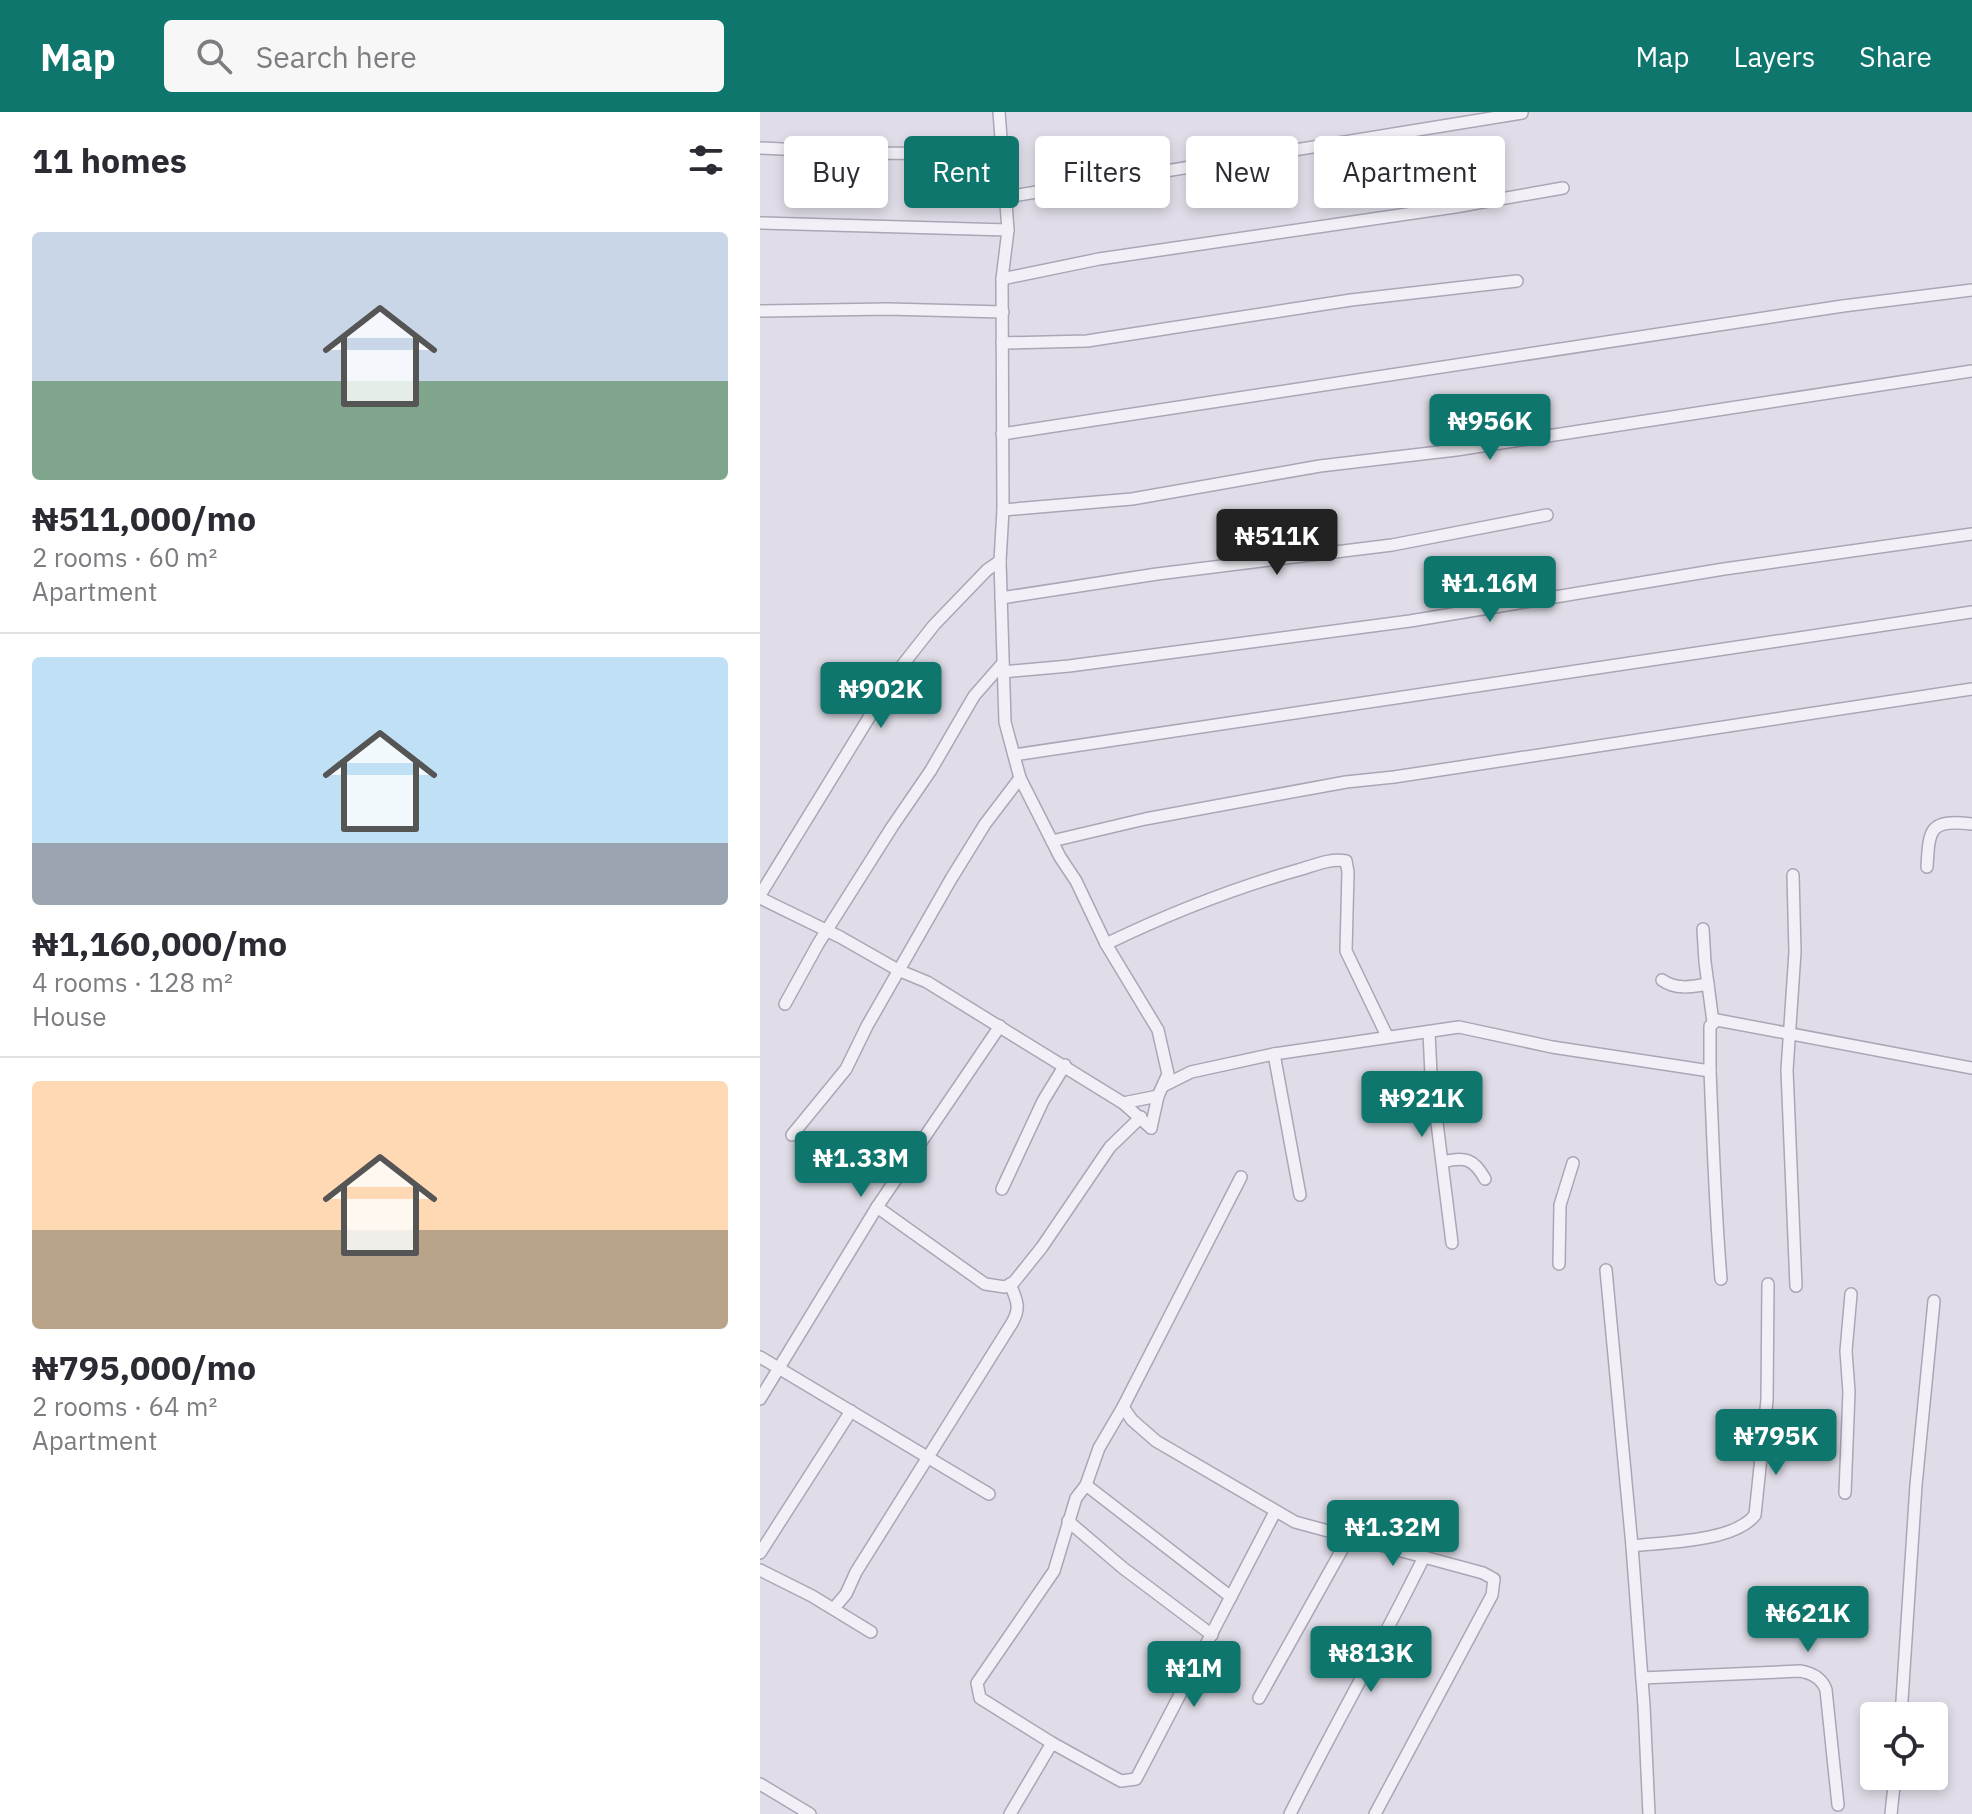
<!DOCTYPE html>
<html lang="en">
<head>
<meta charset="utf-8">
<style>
	:root { --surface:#fff; --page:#f7f7f7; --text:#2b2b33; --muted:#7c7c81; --line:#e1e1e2; --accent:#0f766e }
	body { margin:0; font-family:"IBM Plex Sans",sans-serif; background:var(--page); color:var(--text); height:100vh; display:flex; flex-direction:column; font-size:30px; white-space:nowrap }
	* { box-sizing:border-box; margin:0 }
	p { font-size:26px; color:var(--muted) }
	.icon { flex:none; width:44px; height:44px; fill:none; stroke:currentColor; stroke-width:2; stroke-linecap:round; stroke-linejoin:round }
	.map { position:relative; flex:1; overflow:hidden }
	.details { display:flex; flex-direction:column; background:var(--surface); width:760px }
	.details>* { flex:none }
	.hud { position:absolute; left:24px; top:24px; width:760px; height:72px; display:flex; gap:16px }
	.tools { position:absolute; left:1100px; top:1590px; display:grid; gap:16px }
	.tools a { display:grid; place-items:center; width:88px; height:88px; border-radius:8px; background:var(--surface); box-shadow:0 4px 12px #0003; font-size:40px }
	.price { position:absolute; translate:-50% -68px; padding:0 18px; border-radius:8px; background:var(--accent); color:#fff; font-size:26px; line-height:52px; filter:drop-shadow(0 2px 4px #0008) }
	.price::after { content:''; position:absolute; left:50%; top:48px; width:24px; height:18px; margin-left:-12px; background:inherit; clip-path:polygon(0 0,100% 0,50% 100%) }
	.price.selected { background:#222; color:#fff }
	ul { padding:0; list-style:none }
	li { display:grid; align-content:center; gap:16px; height:424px; padding:0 32px }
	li+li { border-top:2px solid var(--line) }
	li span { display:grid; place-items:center; height:248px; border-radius:8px; color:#555 }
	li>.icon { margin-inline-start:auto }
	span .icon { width:144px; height:144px; fill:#fffc; stroke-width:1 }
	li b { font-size:34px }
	h2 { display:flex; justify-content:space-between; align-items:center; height:96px; padding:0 32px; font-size:34px }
	.tag { padding:0 28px; border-radius:8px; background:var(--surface); box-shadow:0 4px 12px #0003; font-size:28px; line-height:72px }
	.tag.selected { background:var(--accent); color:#fff }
	header { display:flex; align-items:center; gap:48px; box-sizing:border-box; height:112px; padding:0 40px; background:var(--accent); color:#fff }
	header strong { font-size:38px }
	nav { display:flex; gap:44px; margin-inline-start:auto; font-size:28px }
	.search { width:560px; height:72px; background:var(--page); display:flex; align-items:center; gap:20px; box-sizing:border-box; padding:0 28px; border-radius:8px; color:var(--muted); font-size:30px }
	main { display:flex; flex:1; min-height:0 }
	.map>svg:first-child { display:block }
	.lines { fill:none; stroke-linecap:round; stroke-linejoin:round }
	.minor-casing { stroke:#aaa6b6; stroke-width:14 }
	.minor { stroke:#f2f0f6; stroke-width:11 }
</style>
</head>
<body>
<header>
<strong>Map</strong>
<div class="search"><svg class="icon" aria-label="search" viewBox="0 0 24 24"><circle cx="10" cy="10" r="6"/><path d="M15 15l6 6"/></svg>Search here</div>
<nav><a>Map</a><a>Layers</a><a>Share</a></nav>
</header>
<main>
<section class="details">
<h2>11 homes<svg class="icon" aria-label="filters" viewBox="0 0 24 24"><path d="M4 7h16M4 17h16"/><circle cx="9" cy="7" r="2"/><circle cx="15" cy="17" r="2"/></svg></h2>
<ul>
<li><span style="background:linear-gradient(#c9d6e8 60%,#7fa58c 0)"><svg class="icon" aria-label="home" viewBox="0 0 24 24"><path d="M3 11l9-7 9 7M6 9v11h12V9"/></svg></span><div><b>₦511,000/mo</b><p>2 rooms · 60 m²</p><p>Apartment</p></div></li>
<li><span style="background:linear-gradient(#bfe0f5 75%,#9aa5b1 0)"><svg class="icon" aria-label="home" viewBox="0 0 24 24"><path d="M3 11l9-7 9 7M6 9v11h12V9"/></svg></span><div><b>₦1,160,000/mo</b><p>4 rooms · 128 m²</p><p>House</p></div></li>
<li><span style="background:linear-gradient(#ffd9b3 60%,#b9a48a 0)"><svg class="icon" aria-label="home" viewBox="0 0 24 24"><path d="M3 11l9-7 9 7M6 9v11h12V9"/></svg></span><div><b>₦795,000/mo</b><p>2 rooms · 64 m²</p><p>Apartment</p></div></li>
</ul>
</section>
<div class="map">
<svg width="1212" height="1702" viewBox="0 0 1212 1702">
	<rect width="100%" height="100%" fill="#e0dde8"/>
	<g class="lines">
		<defs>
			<g id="minor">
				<path d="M239,0L248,118L242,167L243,398L240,449L245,610L260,666L300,745L316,769L346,832L398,918L408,962L398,984L391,1016"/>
				<path d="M0,36L101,41L243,42"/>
				<path d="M246,85L762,1"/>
				<path d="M0,111L248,118"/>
				<path d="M242,167L339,147L695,95L803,76"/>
				<path d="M0,199L128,197L243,200"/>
				<path d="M242,231L327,229L591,188L757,169"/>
				<path d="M242,322L1083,194L1212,178"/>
				<path d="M243,398L372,387L560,354L696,338L1212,259"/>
				<path d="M241,486L397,462L632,433L787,403"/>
				<path d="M242,560L309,554L650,509L964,457L1212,422"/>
				<path d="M254,643L1212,500"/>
				<path d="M292,729L385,707L586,670L634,665L1212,577"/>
				<path d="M1167,755C1169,716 1170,707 1212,712"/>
				<path d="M1033,763L1035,840L1027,958L1036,1174"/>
				<path d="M0,783L137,560L174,513L227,458L240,449"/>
				<path d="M0,786L80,825L138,858L167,870L363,991L391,1016"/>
				<path d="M943,817L945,850L953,910"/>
				<path d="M346,832C408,802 471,777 538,758C553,754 569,746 586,749L588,760L586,839L627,924"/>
				<path d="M902,868C916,878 931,875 948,872"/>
				<path d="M25,892L58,832L132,715L171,658L214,584L242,552"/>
				<path d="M669,920L671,963L692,1131"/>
				<path d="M514,942L540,1083"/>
				<path d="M950,959V914L957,908L1212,956"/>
				<path d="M403,974L431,960L514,942L699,915L792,935L950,959C953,1028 955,1097 961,1167"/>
				<path d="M363,991L398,984"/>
				<path d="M32,1023L86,957L107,914L191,767L225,712L260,666"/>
				<path d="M683,1050C705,1044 714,1047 725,1067"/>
				<path d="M242,1077L283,989L305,953"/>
				<path d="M117,1095L225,1172L245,1175L254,1170L282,1135L350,1035L381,1005"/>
				<path d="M799,1152L800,1093L813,1051"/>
				<path d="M846,1158L872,1434L884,1594L889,1702"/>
				<path d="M0,1245L229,1382"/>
				<path d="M0,1287L117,1095L240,914"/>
				<path d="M363,1295L372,1308L396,1329L535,1410L723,1461L734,1467L732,1483L615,1702"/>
				<path d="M326,1373L471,1485"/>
				<path d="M1085,1381L1089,1280L1086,1239L1091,1182"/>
				<path d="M308,1409L363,1456L452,1523"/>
				<path d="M872,1434C905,1430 974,1430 995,1403L1007,1288L1008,1172"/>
				<path d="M0,1441L91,1299"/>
				<path d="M0,1458L52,1484L111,1520"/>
				<path d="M74,1496L86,1482L96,1460L252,1211C261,1195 257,1189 250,1172"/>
				<path d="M882,1566L1040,1559C1052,1561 1062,1566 1066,1578L1078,1693"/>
				<path d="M499,1586L589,1425"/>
				<path d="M1141,1604L1156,1373L1174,1189"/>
				<path d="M292,1631L361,1669L376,1667L515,1400"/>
				<path d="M0,1672L50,1702"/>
				<path d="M250,1702L292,1631L220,1586L217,1571L294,1459L316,1386L326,1373L339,1336L363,1295L481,1065"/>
				<path d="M530,1702C573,1616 621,1533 663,1447"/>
				<path d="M1131,1702L1135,1664"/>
			</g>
		</defs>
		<use href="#minor" class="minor-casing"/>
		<use href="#minor" class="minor"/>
	</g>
</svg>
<div class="tools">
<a><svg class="icon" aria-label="locate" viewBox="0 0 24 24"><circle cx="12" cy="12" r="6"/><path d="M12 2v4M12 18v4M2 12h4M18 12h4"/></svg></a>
</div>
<b class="price" style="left:730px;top:350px">₦956K</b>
<b class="price selected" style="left:517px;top:465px">₦511K</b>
<b class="price" style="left:730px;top:512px">₦1.16M</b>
<b class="price" style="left:121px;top:618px">₦902K</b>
<b class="price" style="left:662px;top:1027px">₦921K</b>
<b class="price" style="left:101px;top:1087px">₦1.33M</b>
<b class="price" style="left:1016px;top:1365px">₦795K</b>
<b class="price" style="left:633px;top:1456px">₦1.32M</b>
<b class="price" style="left:1048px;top:1542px">₦621K</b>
<b class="price" style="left:611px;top:1582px">₦813K</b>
<b class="price" style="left:434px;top:1597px">₦1M</b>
<div class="hud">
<a class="tag">Buy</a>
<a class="tag selected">Rent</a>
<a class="tag">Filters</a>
<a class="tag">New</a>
<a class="tag">Apartment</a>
</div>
</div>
</main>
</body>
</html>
